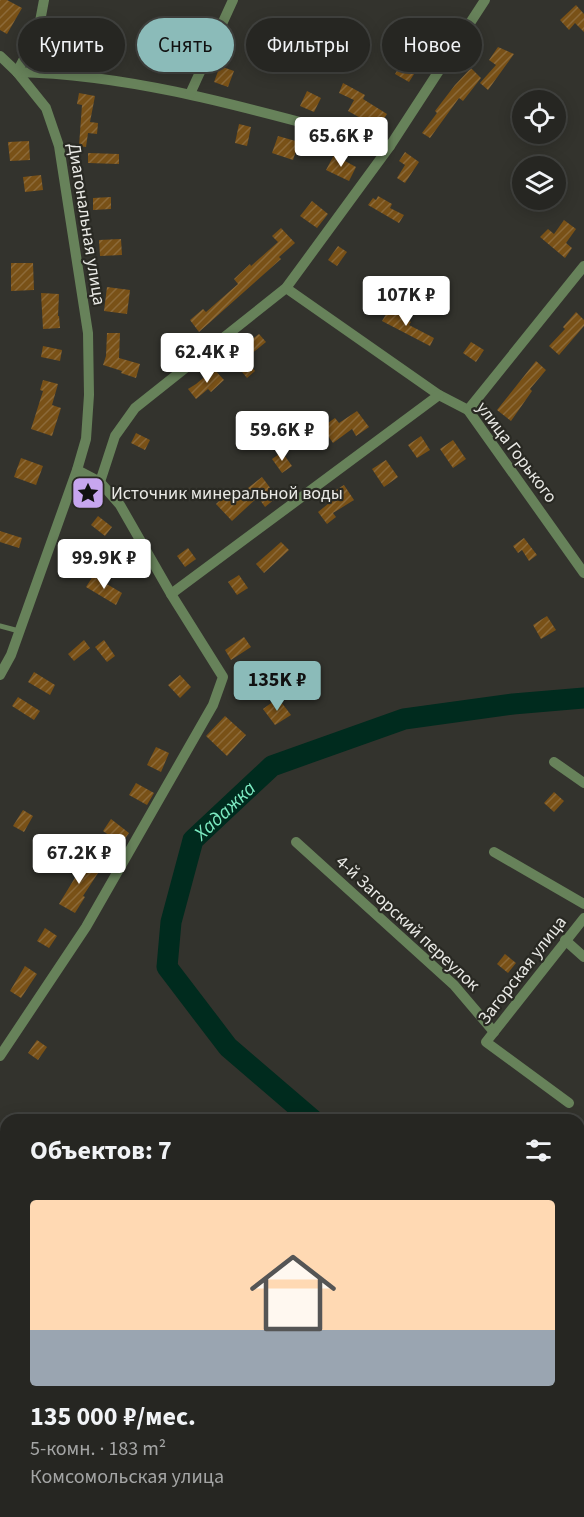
<!DOCTYPE html>
<html lang="ru">
<head>
<meta charset="utf-8">
<style>
	:root { --surface:#262622; --page:#2e2e2a; --text:#f1f3f6; --muted:#a4a5a5; --line:#424340; --accent:#8bbbb9 }
	body { margin:0; font-family:"Source Sans 3",sans-serif; background:var(--page); color:var(--text); height:100vh; display:flex; flex-direction:column; font-size:22px; white-space:nowrap }
	* { box-sizing:border-box; margin:0 }
	p { font-size:20px; color:var(--muted) }
	.icon { flex:none; width:33px; height:33px; fill:none; stroke:currentColor; stroke-width:2; stroke-linecap:round; stroke-linejoin:round }
	.map { position:relative; flex:1; overflow:hidden }
	.drawer { position:absolute; left:0px; top:1114px; width:585px; height:404px; display:flex; flex-direction:column; background:var(--surface); border-radius:18px 18px 0 0; box-shadow:0 3px 15px #0003,0 0 0 2px var(--line) }
	.drawer>* { flex:none }
	.banner { position:absolute; left:18px; top:18px; width:549px; height:54px; display:flex; gap:12px }
	.fabs { position:absolute; left:512px; top:90px; display:grid; gap:12px }
	.fabs a { display:grid; place-items:center; width:54px; height:54px; border-radius:50%; background:var(--surface); box-shadow:0 3px 15px #0003,0 0 0 2px var(--line); font-size:30px }
	.price { position:absolute; translate:-50% -51px; padding:0 14px; border-radius:6px; background:#fff; color:#222; font-size:20px; line-height:39px; filter:drop-shadow(0 2px 3px #0008) }
	.price::after { content:''; position:absolute; left:50%; top:36px; width:18px; height:14px; margin-left:-9px; background:inherit; clip-path:polygon(0 0,100% 0,50% 100%) }
	.price.active { background:var(--accent); color:#111 }
	ul { padding:0; list-style:none }
	li { display:grid; align-content:center; gap:12px; height:318px; padding:0 30px }
	li span { display:grid; place-items:center; height:186px; border-radius:6px; color:#555 }
	li>.icon { margin-inline-start:auto }
	span .icon { width:108px; height:108px; fill:#fffc; stroke-width:1 }
	li b { font-size:26px }
	h2 { display:flex; justify-content:space-between; align-items:center; height:72px; padding:0 30px; font-size:26px }
	.tag { padding:0 21px; border-radius:27px; background:var(--surface); box-shadow:0 3px 15px #0003,0 0 0 2px var(--line); font-size:21px; line-height:54px }
	.tag.active { background:var(--accent); color:#111 }
	.map>svg:first-child { display:block }
	.forest { fill:url(#forest-firs) }
	.lines { fill:none; stroke-linecap:round; stroke-linejoin:round }
	.river { stroke:#002b1e; stroke-width:21 }
	.building { fill:url(#building-hatch) }
	.lane { stroke:#67825a; stroke-width:5 }
	.street { stroke:#67825a; stroke-width:10 }
	.labels { text-anchor:middle; stroke-width:4.5; stroke-linejoin:round; paint-order:stroke }
	.street-label { font-size:18px; fill:#e9e9e5; stroke:#292923 }
	.poi-label { font-size:18px; fill:#e9e9e5; stroke:#292923; text-anchor:start }
	.water-label { font-size:20px; font-style:italic; fill:#7cebc2; stroke:#292923 }
</style>
</head>
<body>
<div class="map">
<svg width="584" height="1517" viewBox="0 0 584 1517">
	<defs>
		<pattern id="forest-firs" width="22" height="20" patternUnits="userSpaceOnUse" patternTransform="scale(1.5)"><rect width="22" height="20" fill="#563428"/><path d="M5 1l3.5 6h-7zM16 11l3.5 6h-7z" fill="#6e5147"/></pattern>
		<pattern id="building-hatch" width="6" height="6" patternUnits="userSpaceOnUse" patternTransform="scale(1.5)"><rect width="6" height="6" fill="#795117"/><path d="M-1 1l2-2M0 6l6-6M5 7l2-2" fill="none" stroke="#8c6a39"/></pattern>
	</defs>
	<rect width="100%" height="100%" fill="#33332d"/>
	<path class="forest" d="M584,1209V1517H183L188,1512H579V1215Z"/>
	<g class="lines">
		<g class="river">
			<path id="s1" d="M313,1120L228,1047L167,967L171,922L193,840L272,766L404,719L513,704L584,698"/>
			<path d="M114,1517L120,1512"/>
		</g>
	</g>
	<g class="building">
		<path d="M0,0H7L22,8L7,34L0,30Z"/>
		<path d="M576,5L584,14V32L575,23L569,30L560,20Z"/>
		<path d="M79,25L82,46H85L86,56L68,58L63,27Z"/>
		<path d="M498,47L514,54L488,90L480,83L496,65L489,60Z"/>
		<path d="M412,53L423,60L409,82L395,74L400,66L402,67Z"/>
		<path d="M220,66L234,71L228,87L214,82Z"/>
		<path d="M471,68L481,78L463,101L459,98L430,138L422,133L437,113L435,111L455,85Z"/>
		<path d="M343,83L365,95L363,99L387,114L378,128L348,111L354,100L339,93Z"/>
		<path d="M307,91L321,98L314,112L300,106Z"/>
		<path d="M79,93L95,96L90,122L98,123L97,134L88,133L86,147L79,146L82,105L77,104Z"/>
		<path d="M239,124L251,127L247,146L235,143Z"/>
		<path d="M278,136L299,142L293,160L272,153Z"/>
		<path d="M29,141L30,160L10,161L8,142Z"/>
		<path d="M405,152L419,162L405,183L397,178L405,165L399,161Z"/>
		<path d="M88,153L119,154V164L88,163Z"/>
		<path d="M334,155L356,167L349,181L326,170Z"/>
		<path d="M41,175L43,190L25,192L23,177Z"/>
		<path d="M378,196L392,204L390,208L404,215L399,223L368,205L373,198L376,200Z"/>
		<path d="M111,197V209L93,210V198Z"/>
		<path d="M312,201L328,214L317,228L300,216Z"/>
		<path d="M564,220L576,229L566,243L572,248L565,258L540,237L548,229L554,234Z"/>
		<path d="M281,228L295,243L279,257L281,259L199,332L190,320L203,309L206,312L238,284L234,279L250,264L251,266L278,242L272,236Z"/>
		<path d="M121,239L122,255L100,256L99,240Z"/>
		<path d="M338,246L347,252L337,266L328,260Z"/>
		<path d="M11,263H33L34,290L11,291Z"/>
		<path d="M107,287L130,290L127,314L104,311Z"/>
		<path d="M41,293L59,294L58,316H59L60,328L43,329Z"/>
		<path d="M389,309L411,322L409,325L434,338L430,346L382,321Z"/>
		<path d="M576,312L584,320V326L559,355L549,346L565,329L563,327Z"/>
		<path d="M107,333H120L119,358L140,364L136,378L121,373L122,371L103,365L106,356Z"/>
		<path d="M259,334L266,342L245,359L255,371L247,378L229,356Z"/>
		<path d="M471,342L484,350L476,362L463,353Z"/>
		<path d="M43,346L62,350L60,361L41,357Z"/>
		<path d="M536,361L546,370L530,389L532,391L511,421L497,410Z"/>
		<path d="M214,369L224,380L211,392L208,389L196,399L188,389L196,384Z"/>
		<path d="M43,380L58,384L52,405L61,408L52,436L31,429L43,391L40,390Z"/>
		<path d="M357,411L369,427L356,436L352,429L333,443L322,427L335,418L339,423Z"/>
		<path d="M136,433L150,440L145,450L131,443Z"/>
		<path d="M421,436L430,450L417,458L408,445Z"/>
		<path d="M453,440L466,459L453,468L440,449Z"/>
		<path d="M282,452L292,466L282,473L272,459Z"/>
		<path d="M21,458L43,466L36,485L14,477Z"/>
		<path d="M386,460L398,477L384,487L372,469Z"/>
		<path d="M262,477L277,497L265,507L258,497L232,521L216,504L233,488L239,495Z"/>
		<path d="M344,485L354,500L333,513L336,517L327,524L318,512L339,495L336,490Z"/>
		<path d="M98,516L112,527L105,536L91,525Z"/>
		<path d="M0,531L22,538L19,548L0,542Z"/>
		<path d="M524,538L537,555L529,561L522,550L518,553L513,546Z"/>
		<path d="M281,542L289,550L264,573L256,564Z"/>
		<path d="M188,548L196,559L185,567L177,556Z"/>
		<path d="M239,575L248,588L237,595L228,582Z"/>
		<path d="M93,576L122,593L116,605L86,587Z"/>
		<path d="M547,616L556,630L541,639L533,625Z"/>
		<path d="M244,637L251,647L231,660L225,650Z"/>
		<path d="M84,640L90,648L74,661L68,654Z"/>
		<path d="M104,640L115,656L107,662L95,647Z"/>
		<path d="M34,672L55,685L50,695L28,682Z"/>
		<path d="M180,675L191,687L180,698L168,685Z"/>
		<path d="M18,697L40,711L34,720L12,706Z"/>
		<path d="M278,698L291,715L275,725L263,709Z"/>
		<path d="M225,716L246,735L227,756L206,736Z"/>
		<path d="M156,747L169,753L161,772L147,765Z"/>
		<path d="M136,783L154,793L147,805L129,795Z"/>
		<path d="M554,792L564,801L554,812L544,803Z"/>
		<path d="M23,810L33,816L24,832L13,826Z"/>
		<path d="M111,819L129,833L121,844L103,831Z"/>
		<path d="M83,858L100,870L83,896L85,897L75,913L59,904L76,876L72,873Z"/>
		<path d="M45,928L57,936L49,948L37,941Z"/>
		<path d="M505,954L516,963L508,973L497,964Z"/>
		<path d="M25,966L37,974L21,998L10,991Z"/>
		<path d="M37,1040L47,1047L38,1060L28,1053Z"/>
	</g>
	<g class="lines">
		<path class="lane" d="M0,626L19,631"/>
		<g class="street">
			<path d="M0,56L17,72L46,108L59,146L88,333L89,395L86,439L77,470L11,655L0,675"/>
			<path d="M17,72C144,75 267,114 390,146"/>
			<path d="M17,72L38,32L44,0"/>
			<path d="M190,94L233,0"/>
			<path d="M286,288L439,395L468,410L584,573"/>
			<path d="M468,410L584,266"/>
			<path d="M77,470L100,482L115,436L135,408L286,288L390,146L485,0"/>
			<path d="M171,594L439,395"/>
			<path d="M554,762L584,783"/>
			<path d="M296,842L454,985L494,1032"/>
			<path d="M494,852L584,904"/>
			<path d="M565,940L584,957"/>
			<path d="M0,1056L86,927L213,705L223,677L171,594L120,505L100,482"/>
			<path d="M569,1103L486,1042L584,918"/>
			<path d="M0,1196L6,1198"/>
			<path d="M0,1264L6,1251"/>
		</g>
	</g>
	<defs>
		<symbol id="sight-square" viewBox="-11 -11 22 22"><rect x="-9" y="-9" width="18" height="18" rx="4" fill="#c7a6ef" stroke="#292923"/><path d="M0-6L1.8-2.2L6-1.7L2.9 1.2L3.7 5.4L0 3.3L-3.7 5.4L-2.9 1.2L-6-1.7L-1.8-2.2Z" fill="#111"/></symbol>
	</defs>
	<g fill-rule="evenodd">
		<use href="#sight-square" x="69" y="474" width="38" height="38"/>
	</g>
	<g class="labels">
		<g class="street-label">
			<text transform="translate(87 224) rotate(81)" y="6">Диагональная улица</text>
			<text transform="translate(517 452) rotate(53)" y="6">улица Горького</text>
			<text transform="translate(408 923) rotate(43)" y="6">4-й Загорский переулок</text>
			<text transform="translate(522 970) rotate(-52)" y="6">Загорская улица</text>
		</g>
		<g class="poi-label">
			<text x="111" y="499">Источник минеральной воды</text>
		</g>
		<g class="water-label">
			<text dy="7" stroke="none"><textPath href="#s1" startOffset="386">Хадажка</textPath></text>
		</g>
	</g>
</svg>
<div class="fabs">
<a><svg class="icon" aria-label="locate" viewBox="0 0 24 24"><circle cx="12" cy="12" r="6"/><path d="M12 2v4M12 18v4M2 12h4M18 12h4"/></svg></a>
<a><svg class="icon" aria-label="layers" viewBox="0 0 24 24"><path d="M12 4l9 5-9 5-9-5zM3 14l9 5 9-5"/></svg></a>
</div>
<b class="price" style="left:341px;top:168px">65.6K ₽</b>
<b class="price" style="left:406px;top:327px">107K ₽</b>
<b class="price" style="left:207px;top:384px">62.4K ₽</b>
<b class="price" style="left:282px;top:462px">59.6K ₽</b>
<b class="price" style="left:104px;top:590px">99.9K ₽</b>
<b class="price active" style="left:277px;top:712px">135K ₽</b>
<b class="price" style="left:79px;top:885px">67.2K ₽</b>
<div class="banner">
<a class="tag">Купить</a>
<a class="tag active">Снять</a>
<a class="tag">Фильтры</a>
<a class="tag">Новое</a>
</div>
<section class="drawer">
<h2>Объектов: 7<svg class="icon" aria-label="filters" viewBox="0 0 24 24"><path d="M4 7h16M4 17h16"/><circle cx="9" cy="7" r="2"/><circle cx="15" cy="17" r="2"/></svg></h2>
<ul>
<li><span style="background:linear-gradient(#ffd9b3 70%,#9aa5b1 0)"><svg class="icon" aria-label="home" viewBox="0 0 24 24"><path d="M3 11l9-7 9 7M6 9v11h12V9"/></svg></span><div><b>135 000 ₽/мес.</b><p>5-комн. · 183 m²</p><p>Комсомольская улица</p></div></li>
</ul>
</section>
</div>
</body>
</html>
